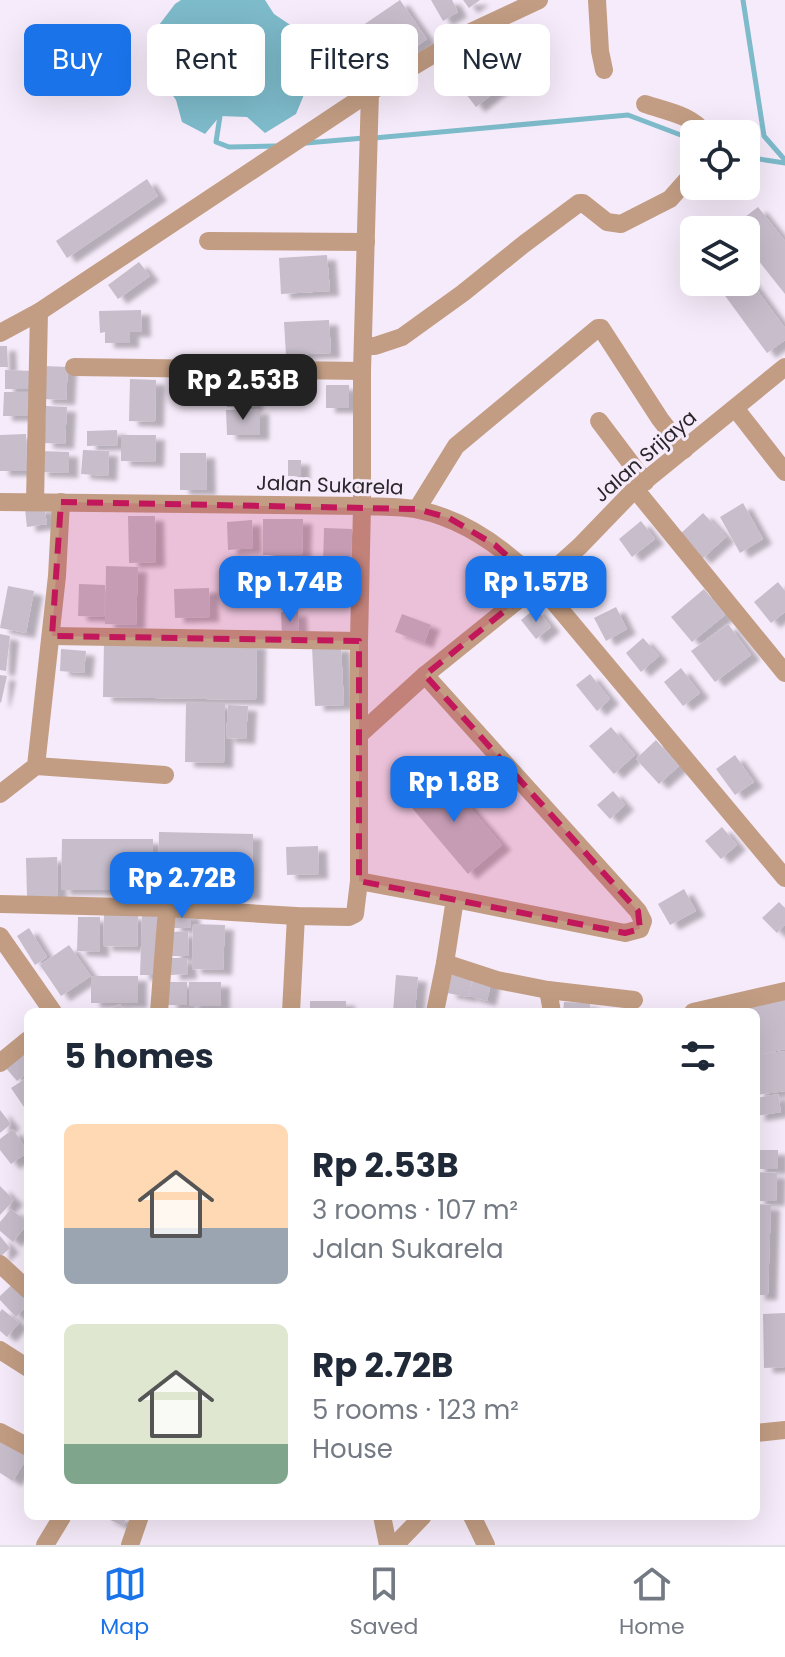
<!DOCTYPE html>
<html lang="en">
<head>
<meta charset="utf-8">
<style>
	:root { --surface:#fff; --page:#f6f6f7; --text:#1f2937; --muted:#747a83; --line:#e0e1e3; --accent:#1a73e8 }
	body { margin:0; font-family:Poppins,sans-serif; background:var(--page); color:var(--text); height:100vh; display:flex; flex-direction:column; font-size:30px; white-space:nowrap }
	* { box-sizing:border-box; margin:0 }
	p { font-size:26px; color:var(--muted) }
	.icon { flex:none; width:44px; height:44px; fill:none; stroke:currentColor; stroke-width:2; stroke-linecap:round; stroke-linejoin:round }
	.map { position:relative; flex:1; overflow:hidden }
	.drawer { position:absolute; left:24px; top:1008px; width:736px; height:512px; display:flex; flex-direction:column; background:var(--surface); border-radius:12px; box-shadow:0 8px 32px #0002 }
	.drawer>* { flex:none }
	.top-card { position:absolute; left:24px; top:24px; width:738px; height:72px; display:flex; gap:16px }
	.tools { position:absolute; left:680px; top:120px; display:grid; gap:16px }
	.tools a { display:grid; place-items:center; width:80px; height:80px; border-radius:12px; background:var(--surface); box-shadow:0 8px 32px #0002; font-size:40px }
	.price { position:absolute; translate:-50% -68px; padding:0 18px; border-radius:16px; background:var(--accent); color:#fff; font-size:26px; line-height:52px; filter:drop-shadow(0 2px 4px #0008) }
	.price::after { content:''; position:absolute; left:50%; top:48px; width:24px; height:18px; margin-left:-12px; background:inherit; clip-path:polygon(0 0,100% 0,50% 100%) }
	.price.on { background:#222; color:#fff }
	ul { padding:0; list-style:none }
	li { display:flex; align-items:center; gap:24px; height:200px; padding:0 40px }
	li span { display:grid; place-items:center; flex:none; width:224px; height:160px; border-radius:12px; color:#555 }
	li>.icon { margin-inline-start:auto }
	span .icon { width:96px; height:96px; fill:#fffc; stroke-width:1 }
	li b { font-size:34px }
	h2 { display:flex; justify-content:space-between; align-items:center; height:96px; padding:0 40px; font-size:34px }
	.tag { padding:0 28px; border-radius:12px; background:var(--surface); box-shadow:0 8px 32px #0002; font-size:28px; line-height:72px }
	.tag.on { background:var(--accent); color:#fff }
	.tab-bar { display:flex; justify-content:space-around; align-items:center; height:112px; border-top:2px solid var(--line); background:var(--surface); font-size:22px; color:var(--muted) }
	.tab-bar a { display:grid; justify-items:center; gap:4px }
	.tab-bar .on { color:var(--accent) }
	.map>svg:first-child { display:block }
	.water { fill:#7dbaca }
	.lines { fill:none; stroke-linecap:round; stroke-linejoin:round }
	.stream { stroke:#7dbaca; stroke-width:5 }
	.building { fill:#c7bdcb; filter:url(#shadow) }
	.street { stroke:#c29d83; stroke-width:18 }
	.marked { fill:#c2185b; fill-opacity:0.2; stroke:#c2185b; stroke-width:6; stroke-dasharray:16 10; stroke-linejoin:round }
	.labels { text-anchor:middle; stroke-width:6; stroke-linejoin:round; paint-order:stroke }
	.street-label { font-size:20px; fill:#2a262b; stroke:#f6ebfa }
</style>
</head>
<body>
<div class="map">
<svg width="785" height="1545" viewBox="0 0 785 1545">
	<defs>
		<filter id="shadow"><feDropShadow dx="9" dy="5" stdDeviation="2" flood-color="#0004"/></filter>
	</defs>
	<rect width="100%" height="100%" fill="#f6ebfa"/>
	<path class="water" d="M181,0H265L274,14L295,28L323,68L308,85L296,114L265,133L247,117L220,116L205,134L182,122L176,100L158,74L151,51L159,25L175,4Z"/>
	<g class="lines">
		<g class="stream">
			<path d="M743,0L764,136L785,160"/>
			<path d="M220,116L216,142L229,147L276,146"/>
			<path d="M374,138L628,115L694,140"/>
			<path d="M306,143L364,138"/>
			<path d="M746,157L785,163"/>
		</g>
	</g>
	<g class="building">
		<path d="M400,0L427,39L376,74L350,34Z"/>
		<path d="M431,0H452L458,12L443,21Z"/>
		<path d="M463,0H480L469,8Z"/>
		<path d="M510,39L529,65L476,107L456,81Z"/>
		<path d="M147,179L158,196L67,258L56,241Z"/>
		<path d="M758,207L785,241V294L746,245V230H735L732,227Z"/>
		<path d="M327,255L330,291L281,294L279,258Z"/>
		<path d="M139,262L150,276L118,299L108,285Z"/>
		<path d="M746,275L785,328V340L767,353L715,282H746Z"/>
		<path d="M141,310L142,332H130V343H105V332L100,333L99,311Z"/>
		<path d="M329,320L331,353L286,355L284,322Z"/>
		<path d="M0,346H7L8,367H0Z"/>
		<path d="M44,366L68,367L66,400L43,399Z"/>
		<path d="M5,370L34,371L33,389H5Z"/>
		<path d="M130,379L156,380L155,422L129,421Z"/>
		<rect x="326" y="385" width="23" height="23"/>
		<rect x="227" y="387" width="27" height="20"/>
		<path d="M4,392H34V416H3Z"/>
		<path d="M46,406L67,407L65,444L44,443Z"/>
		<path d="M260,409V435H227L226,410Z"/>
		<path d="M117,430L118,445L87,446V431Z"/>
		<path d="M26,434L27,471H0V435Z"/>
		<path d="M121,435H156L155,462L121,461Z"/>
		<path d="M83,450L109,451L108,476L81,474Z"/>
		<path d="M39,451L69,452V473L39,472Z"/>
		<path d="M180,453H206L207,490H180Z"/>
		<rect x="288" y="460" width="13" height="16"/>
		<path d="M743,503L763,539L740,553L720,517Z"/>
		<path d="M44,506L47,524L27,527L25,509Z"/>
		<path d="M703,513L726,537L702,559L679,535Z"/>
		<path d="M128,516H155L156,562L129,563Z"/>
		<path d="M263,519H303L302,555H263Z"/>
		<path d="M252,520L253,548L228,550L227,522Z"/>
		<path d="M641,521L655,539L632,557L619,539Z"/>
		<path d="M324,528L352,529L351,567L323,566Z"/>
		<path d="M263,558H303L302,591L263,590Z"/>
		<path d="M106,566L138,567L136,625L105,624Z"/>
		<path d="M312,570H339L340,592L312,593Z"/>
		<path d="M778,582L785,591V612L771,623L754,602Z"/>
		<path d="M79,584L105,585L104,617L78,616Z"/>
		<path d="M8,586L34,591L26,633L0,628Z"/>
		<path d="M209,588L210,617L175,618L174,589Z"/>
		<path d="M704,589L725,615L692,642L671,617Z"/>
		<path d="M616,607L627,629L606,641L594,618Z"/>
		<path d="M536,608L551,627L536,639L521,620Z"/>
		<path d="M298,611L299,636L282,637L281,612Z"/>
		<path d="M402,614L431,625L424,643L395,632Z"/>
		<path d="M728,624L751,655L715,682L691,651Z"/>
		<path d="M0,634L10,636L6,671L0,670Z"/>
		<path d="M643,638L659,656L641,672L626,653Z"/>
		<path d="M104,640L257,643L256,700L103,697Z"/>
		<path d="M341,646L344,705L315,706L312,647Z"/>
		<path d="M61,649L86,651L84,673L60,671Z"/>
		<path d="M681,668L700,693L683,706L664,682Z"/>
		<path d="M590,674L610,699L597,711L576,685Z"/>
		<path d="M0,675L7,676L1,703L0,702Z"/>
		<path d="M186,703H225L224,763L185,762Z"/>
		<path d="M228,705L248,706L246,739L226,738Z"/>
		<path d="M611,727L635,755L614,774L589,746Z"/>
		<path d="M656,740L679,766L659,784L636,759Z"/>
		<path d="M735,755L754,782L735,795L716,769Z"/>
		<path d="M441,773L502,845L468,874L407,802Z"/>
		<path d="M613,791L625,805L610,819L597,805Z"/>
		<path d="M722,827L737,845L721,859L705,841Z"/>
		<path d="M159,832L253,834L252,895L158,894Z"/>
		<path d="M62,839H153V890H61Z"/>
		<path d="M318,846L319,874L287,875L286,847Z"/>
		<path d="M57,857L58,896L27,897L26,858Z"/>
		<path d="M684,889L696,911L670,925L658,904Z"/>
		<path d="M779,902L785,908V925L777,933L762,918Z"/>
		<rect x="172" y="913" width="19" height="15"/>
		<path d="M104,914L138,915L137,947L103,946Z"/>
		<path d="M142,916H157L155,975H140Z"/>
		<path d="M78,917H100V952L77,951Z"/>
		<path d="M193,924L225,925L223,970L192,969Z"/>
		<path d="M29,928L47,957L35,965L17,936Z"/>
		<path d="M188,931L189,956H172V932Z"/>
		<path d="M69,945L91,976H138V1003H91V976L61,996L40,965Z"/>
		<path d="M170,958H187L188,974L171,975Z"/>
		<path d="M452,973L472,978L468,997L447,993Z"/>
		<path d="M396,975L418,977L415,1012H393Z"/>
		<path d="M474,975L492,979L487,1001L469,996Z"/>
		<rect x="168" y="982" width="19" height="23"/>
		<rect x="189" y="982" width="32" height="24"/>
		<path d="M785,995V1049L762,1054L785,1051V1091L756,1095V1012H722Z"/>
		<rect x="310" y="1001" width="36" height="11"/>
		<path d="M564,1002L590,1003V1012H563Z"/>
		<path d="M120,1004L124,1012H103Z"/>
		<path d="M24,1052L28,1057V1072L17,1081L5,1067Z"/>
		<path d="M28,1077V1113L11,1088Z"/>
		<path d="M778,1094L781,1112L756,1116V1098Z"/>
		<path d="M0,1110L11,1124L0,1133Z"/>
		<path d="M13,1129L28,1152L11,1164L0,1150V1139Z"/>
		<rect x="756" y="1150" width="22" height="19"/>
		<path d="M756,1172L777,1173L776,1201H756Z"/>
		<path d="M0,1186L14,1200L0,1215Z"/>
		<path d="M756,1204L771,1205L768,1295H756Z"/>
		<path d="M11,1209L28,1223L13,1242L0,1231V1222Z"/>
		<path d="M0,1236L10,1248L0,1257Z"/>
		<path d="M16,1281L28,1293V1305L16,1317L0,1300V1296Z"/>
		<path d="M2,1309L19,1323L7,1337L0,1331V1312Z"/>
		<path d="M785,1313V1367L764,1368L763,1314Z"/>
		<path d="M0,1439L28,1456L13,1481L0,1473Z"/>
		<path d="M102,1516H127L123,1526Z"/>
	</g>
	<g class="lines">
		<g class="street">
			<path d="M597,0L600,51L604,70"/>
			<path d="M645,104C665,111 693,115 705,134"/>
			<path d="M208,241L366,242"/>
			<path d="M0,333L39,312L370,92L471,32L539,0"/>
			<path d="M363,346H375L402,337L463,293L524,244L579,203H583L607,222L621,224L670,199L694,172"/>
			<path d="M74,367L362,371"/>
			<path d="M735,408L785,472"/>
			<path d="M599,421L645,482"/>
			<path d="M635,489L785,673"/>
			<path d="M0,502L362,506C381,507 401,506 419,510C463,519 501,546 533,577L785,878"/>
			<path d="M35,502L39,312"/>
			<path d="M417,509L456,446L598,328H601L660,419L684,450"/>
			<path d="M52,636L359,641"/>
			<path d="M425,675L638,911L643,921L640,929L625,933L455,899"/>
			<path d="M360,734L425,675L538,584L580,546L635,489L785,367"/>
			<path d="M36,766L165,775"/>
			<path d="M0,794L36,766L57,576L61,502"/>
			<path d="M359,881L455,899L445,963L435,1012"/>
			<path d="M0,904L167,908L296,916L349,917L355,914L359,881V641L362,506V371L370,92"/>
			<path d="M0,936L53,1012"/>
			<path d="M445,963L497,980L548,990L634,1000"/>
			<path d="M548,990L552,1012"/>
			<path d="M159,1012L167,908"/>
			<path d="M291,1012L296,916"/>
			<path d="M693,1012L785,991"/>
			<path d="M0,1063L28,1040"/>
			<path d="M0,1264L28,1290"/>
			<path d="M0,1350L28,1368"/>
			<path d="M0,1432L28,1447"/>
			<path d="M756,1433L785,1430"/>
			<path d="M382,1516L388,1545"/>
			<path d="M472,1516L486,1545"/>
			<path d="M45,1545L62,1517"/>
			<path d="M130,1545L140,1516"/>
			<path d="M395,1545L423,1516"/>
		</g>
	</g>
	<path class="marked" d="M61,502L417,509L449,518L495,545L538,584L425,675L638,911L640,929L625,933L359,881V641L52,636Z"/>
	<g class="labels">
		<g class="street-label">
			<text transform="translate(645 456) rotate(-41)" y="7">Jalan Srijaya</text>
			<text transform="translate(330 485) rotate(2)" y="7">Jalan Sukarela</text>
		</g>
	</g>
</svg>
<div class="tools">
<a><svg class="icon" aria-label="locate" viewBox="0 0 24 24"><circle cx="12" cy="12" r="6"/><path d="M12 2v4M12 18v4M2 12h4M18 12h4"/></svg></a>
<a><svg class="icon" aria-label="layers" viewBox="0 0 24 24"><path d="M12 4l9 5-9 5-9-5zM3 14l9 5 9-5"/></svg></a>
</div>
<b class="price on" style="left:243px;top:422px">Rp 2.53B</b>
<b class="price" style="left:290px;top:624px">Rp 1.74B</b>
<b class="price" style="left:536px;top:624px">Rp 1.57B</b>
<b class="price" style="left:454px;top:824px">Rp 1.8B</b>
<b class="price" style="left:182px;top:920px">Rp 2.72B</b>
<div class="top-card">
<a class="tag on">Buy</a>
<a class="tag">Rent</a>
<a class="tag">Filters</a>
<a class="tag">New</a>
</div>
<section class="drawer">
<h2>5 homes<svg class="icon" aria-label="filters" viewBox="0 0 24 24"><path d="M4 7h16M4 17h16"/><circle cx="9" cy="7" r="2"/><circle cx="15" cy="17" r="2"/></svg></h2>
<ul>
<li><span style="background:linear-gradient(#ffd9b3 65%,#9aa5b1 0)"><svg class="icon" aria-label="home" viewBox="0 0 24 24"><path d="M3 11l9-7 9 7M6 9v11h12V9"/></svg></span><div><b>Rp 2.53B</b><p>3 rooms · 107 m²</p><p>Jalan Sukarela</p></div></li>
<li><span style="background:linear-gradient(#dfe7d0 75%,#7fa58c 0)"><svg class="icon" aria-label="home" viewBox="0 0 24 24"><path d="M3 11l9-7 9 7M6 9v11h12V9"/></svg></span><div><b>Rp 2.72B</b><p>5 rooms · 123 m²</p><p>House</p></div></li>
</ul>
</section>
</div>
<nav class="tab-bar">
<a class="on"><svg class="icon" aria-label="map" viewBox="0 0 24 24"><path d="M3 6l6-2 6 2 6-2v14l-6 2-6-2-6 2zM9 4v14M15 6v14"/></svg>Map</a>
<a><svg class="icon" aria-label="saved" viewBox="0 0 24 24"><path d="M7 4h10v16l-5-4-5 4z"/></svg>Saved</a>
<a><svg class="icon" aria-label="home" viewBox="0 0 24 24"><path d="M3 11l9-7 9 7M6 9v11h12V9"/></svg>Home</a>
</nav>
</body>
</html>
